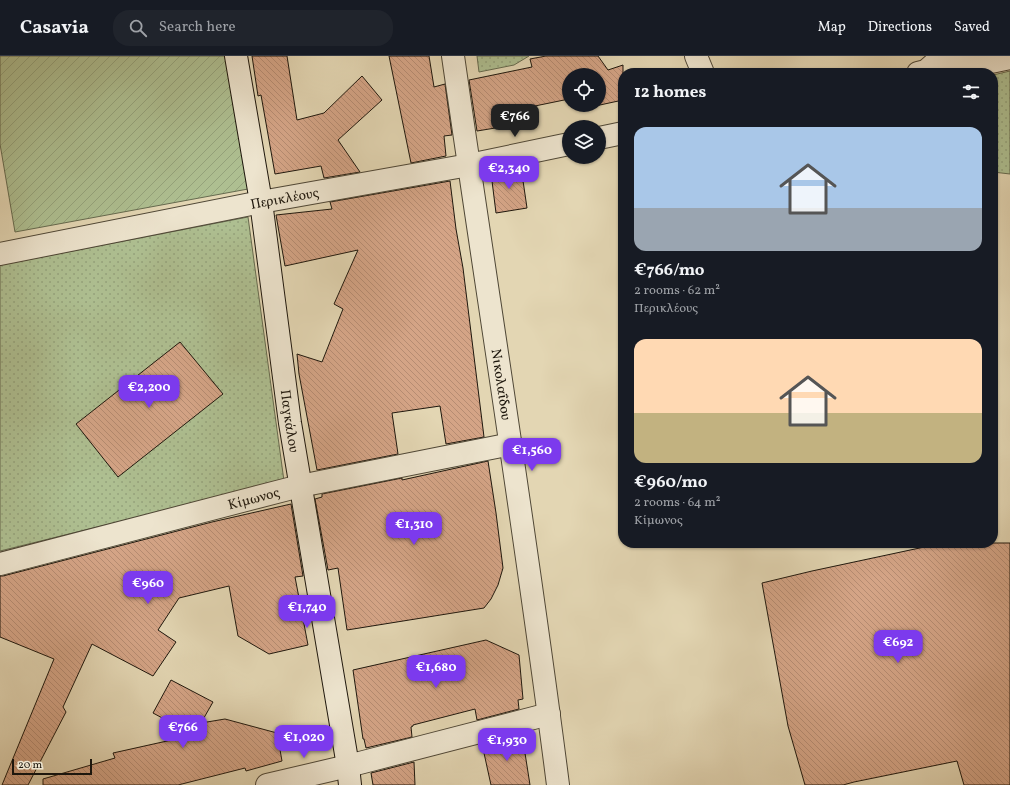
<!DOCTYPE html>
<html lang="en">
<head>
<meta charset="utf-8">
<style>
	:root { --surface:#171b24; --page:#20242c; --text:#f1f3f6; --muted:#9ea1a6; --line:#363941; --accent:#7c3aed }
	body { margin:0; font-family:Vollkorn,serif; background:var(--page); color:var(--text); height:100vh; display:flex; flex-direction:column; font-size:15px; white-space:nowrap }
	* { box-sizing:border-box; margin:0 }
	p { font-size:13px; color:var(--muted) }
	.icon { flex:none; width:22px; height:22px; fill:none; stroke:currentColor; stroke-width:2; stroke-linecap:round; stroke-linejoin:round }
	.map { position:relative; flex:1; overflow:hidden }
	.drawer { position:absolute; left:618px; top:12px; width:380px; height:480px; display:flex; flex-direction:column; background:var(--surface); border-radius:16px; box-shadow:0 1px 3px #0004 }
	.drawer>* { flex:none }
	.buttons { position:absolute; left:562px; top:12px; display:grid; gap:8px }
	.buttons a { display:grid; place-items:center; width:44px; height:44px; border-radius:50%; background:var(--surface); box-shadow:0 1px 3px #0004; font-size:20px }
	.scale { position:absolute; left:12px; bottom:10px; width:80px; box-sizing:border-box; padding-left:4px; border:2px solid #1e170d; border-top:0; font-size:11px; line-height:14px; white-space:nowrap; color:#1e170d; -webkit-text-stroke:3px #ede4ce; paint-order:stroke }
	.price { position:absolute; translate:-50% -34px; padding:0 9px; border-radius:8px; background:var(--accent); color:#fff; font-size:13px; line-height:26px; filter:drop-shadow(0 1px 2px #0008) }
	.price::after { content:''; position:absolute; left:50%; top:24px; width:12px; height:9px; margin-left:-6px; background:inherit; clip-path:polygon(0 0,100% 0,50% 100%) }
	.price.current { background:#222; color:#fff }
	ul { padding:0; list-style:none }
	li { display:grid; align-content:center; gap:8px; height:212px; padding:0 16px }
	li span { display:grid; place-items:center; height:124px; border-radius:12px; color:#555 }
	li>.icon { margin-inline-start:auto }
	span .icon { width:72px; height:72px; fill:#fffc; stroke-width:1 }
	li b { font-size:17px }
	h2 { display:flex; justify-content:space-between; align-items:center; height:48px; padding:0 16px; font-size:17px }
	header { display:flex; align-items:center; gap:24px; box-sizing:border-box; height:56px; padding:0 20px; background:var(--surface); border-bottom:1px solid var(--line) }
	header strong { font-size:19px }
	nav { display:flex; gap:22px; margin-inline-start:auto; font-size:14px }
	.search { width:280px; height:36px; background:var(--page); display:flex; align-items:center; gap:10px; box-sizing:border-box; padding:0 14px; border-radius:16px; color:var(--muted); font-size:15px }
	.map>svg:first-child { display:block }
	.park { fill:url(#park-dots); stroke:#666b4f }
	.garden { fill:url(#garden-furrows); stroke:#666b4f }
	.building { fill:url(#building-back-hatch); stroke:#1e170d }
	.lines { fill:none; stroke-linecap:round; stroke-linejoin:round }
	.minor-casing { stroke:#4f4736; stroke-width:24 }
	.secondary-casing { stroke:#1e170d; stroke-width:24 }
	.minor { stroke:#ede4ce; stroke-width:22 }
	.secondary { stroke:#ede4ce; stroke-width:22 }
	.labels { text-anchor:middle; stroke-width:3.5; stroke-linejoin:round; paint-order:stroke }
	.street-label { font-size:14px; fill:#1e170d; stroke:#ede4ce }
</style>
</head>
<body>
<header>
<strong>Casavia</strong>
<div class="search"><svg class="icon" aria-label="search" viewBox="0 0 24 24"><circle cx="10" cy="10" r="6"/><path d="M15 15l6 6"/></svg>Search here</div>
<nav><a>Map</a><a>Directions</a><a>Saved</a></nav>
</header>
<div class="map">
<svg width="1010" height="729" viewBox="0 0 1010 729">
	<defs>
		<pattern id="park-dots" width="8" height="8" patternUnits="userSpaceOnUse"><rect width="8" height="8" fill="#aebf91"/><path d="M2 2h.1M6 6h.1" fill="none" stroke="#95a37c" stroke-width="1.8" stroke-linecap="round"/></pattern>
		<pattern id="garden-furrows" width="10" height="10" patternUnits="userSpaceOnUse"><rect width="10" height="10" fill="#aebf91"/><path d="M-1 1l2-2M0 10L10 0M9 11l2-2" fill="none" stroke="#95a37c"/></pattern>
		<pattern id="building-back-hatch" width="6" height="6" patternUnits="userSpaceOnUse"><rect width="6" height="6" fill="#d4a486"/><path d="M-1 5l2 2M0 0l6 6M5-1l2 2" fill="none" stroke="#b68c72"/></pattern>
	</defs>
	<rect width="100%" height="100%" fill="#e3d6b3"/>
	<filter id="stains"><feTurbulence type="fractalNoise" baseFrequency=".005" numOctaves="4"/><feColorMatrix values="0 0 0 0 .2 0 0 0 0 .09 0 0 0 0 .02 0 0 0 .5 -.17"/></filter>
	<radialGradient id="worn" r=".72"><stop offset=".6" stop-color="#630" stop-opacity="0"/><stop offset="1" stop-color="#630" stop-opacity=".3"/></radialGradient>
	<g class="park">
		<path d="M477,0H529L514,9L479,16Z"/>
		<path d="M1010,15V118L993,116V19Z"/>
		<path d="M248,161L284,425L0,495V209Z"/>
	</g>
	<path class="garden" d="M0,0H225L248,133L15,176L0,88Z"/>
	<g class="building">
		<path d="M252,0H287L297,64L324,57L362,20L382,44L338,84L360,116L324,122L321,110L275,118L261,39L258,40Z"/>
		<path d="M389,0H429L434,31L445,28L452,79L444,80L446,100L411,107Z"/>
		<path d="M546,0H598L608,14L623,9V44L586,52L585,49H599V19H569V43L530,51L532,66L477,75L469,24L532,11L530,3Z"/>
		<path d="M521,111L527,152L496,157L491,117Z"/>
		<path d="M450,125L456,173L463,212L484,381L446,388L440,350L392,357L398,398L317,414L299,318L297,298L322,306L343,253L334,248L358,194L285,210L276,159L332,153L330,146Z"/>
		<path d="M180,286L223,338L118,421L76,368Z"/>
		<path d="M488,405L496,457L503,512L498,529L491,543L484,552L347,574L338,512L328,514L315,443L322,441V438L402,422V424Z"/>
		<path d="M291,448L303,520L295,521L308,589L269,598L238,580L229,530L179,542L158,574L176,586L153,620L92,588L63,651L66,656L28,729H2L54,603L0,581V520H3L212,466Z"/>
		<path d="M943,487H1010V729H964L957,705L854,726L843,729H805L788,670L762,527L812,515Z"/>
		<path d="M486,584L519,599L523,643L518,644L519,653L477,664L475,653L413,669V670L411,671L412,681L366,692L364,683H363L353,614Z"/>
		<path d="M171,624L213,646L201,667L225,663L277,677L282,705L246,715L245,712L178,729H43V723L115,702L113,697L194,679L153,657Z"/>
		<path d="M522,678L530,729H491L482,688Z"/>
		<path d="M414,706L415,729H373L371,717Z"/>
	</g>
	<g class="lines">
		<defs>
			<g id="minor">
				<path id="s1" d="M453,0C488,243 527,485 558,729"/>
				<path d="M696,0L703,17"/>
				<path d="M936,6L955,8L991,6L1010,2"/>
				<path d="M918,17L926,15L936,6"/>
				<path d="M599,82L623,77"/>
				<path id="s2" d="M0,198L261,146L469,109L569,88"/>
				<path id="s3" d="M0,508L300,430L511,388"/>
				<path d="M267,729L348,710L549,658"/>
			</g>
			<g id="secondary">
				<path id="s4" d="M236,0L261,146L290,367L348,710L350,729"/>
			</g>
		</defs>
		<use href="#minor" class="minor-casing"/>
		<use href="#secondary" class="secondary-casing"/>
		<use href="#minor" class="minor"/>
		<use href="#secondary" class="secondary"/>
	</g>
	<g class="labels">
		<g class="street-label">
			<text dy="5" stroke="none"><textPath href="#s2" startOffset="290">Περικλέους</textPath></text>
			<text dy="5" stroke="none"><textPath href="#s1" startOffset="332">Νικολαΐδου</textPath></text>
			<text dy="5" stroke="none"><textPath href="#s4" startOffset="369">Παγκάλου</textPath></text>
			<text dy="5" stroke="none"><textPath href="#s3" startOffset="262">Κίμωνος</textPath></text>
		</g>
	</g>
	<rect width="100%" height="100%" filter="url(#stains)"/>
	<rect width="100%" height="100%" fill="url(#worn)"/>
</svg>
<div class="buttons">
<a><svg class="icon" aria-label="locate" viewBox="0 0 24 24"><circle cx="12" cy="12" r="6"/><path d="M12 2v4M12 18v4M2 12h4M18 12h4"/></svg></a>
<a><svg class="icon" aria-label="layers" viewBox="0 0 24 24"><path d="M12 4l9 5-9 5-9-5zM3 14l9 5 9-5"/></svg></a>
</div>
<div class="scale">20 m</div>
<b class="price current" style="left:515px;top:82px">€766</b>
<b class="price" style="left:509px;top:134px">€2,340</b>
<b class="price" style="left:149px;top:353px">€2,200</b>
<b class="price" style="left:532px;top:416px">€1,560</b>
<b class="price" style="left:414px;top:490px">€1,310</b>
<b class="price" style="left:148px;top:549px">€960</b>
<b class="price" style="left:307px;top:573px">€1,740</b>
<b class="price" style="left:898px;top:608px">€692</b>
<b class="price" style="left:436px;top:633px">€1,680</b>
<b class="price" style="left:183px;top:693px">€766</b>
<b class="price" style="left:304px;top:703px">€1,020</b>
<b class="price" style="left:507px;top:706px">€1,930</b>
<section class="drawer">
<h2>12 homes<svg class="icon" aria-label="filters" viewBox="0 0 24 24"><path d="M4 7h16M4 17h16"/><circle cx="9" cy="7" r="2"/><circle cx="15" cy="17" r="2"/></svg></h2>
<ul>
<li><span style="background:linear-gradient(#a9c7e8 65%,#9aa5b1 0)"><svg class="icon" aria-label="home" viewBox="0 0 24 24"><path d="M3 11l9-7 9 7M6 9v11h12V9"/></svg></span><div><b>€766/mo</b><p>2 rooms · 62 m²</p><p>Περικλέους</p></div></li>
<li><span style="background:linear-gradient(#ffd9b3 60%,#c2b280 0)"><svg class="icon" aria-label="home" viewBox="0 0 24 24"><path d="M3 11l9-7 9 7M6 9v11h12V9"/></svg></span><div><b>€960/mo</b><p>2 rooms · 64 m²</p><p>Κίμωνος</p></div></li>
</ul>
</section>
</div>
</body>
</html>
